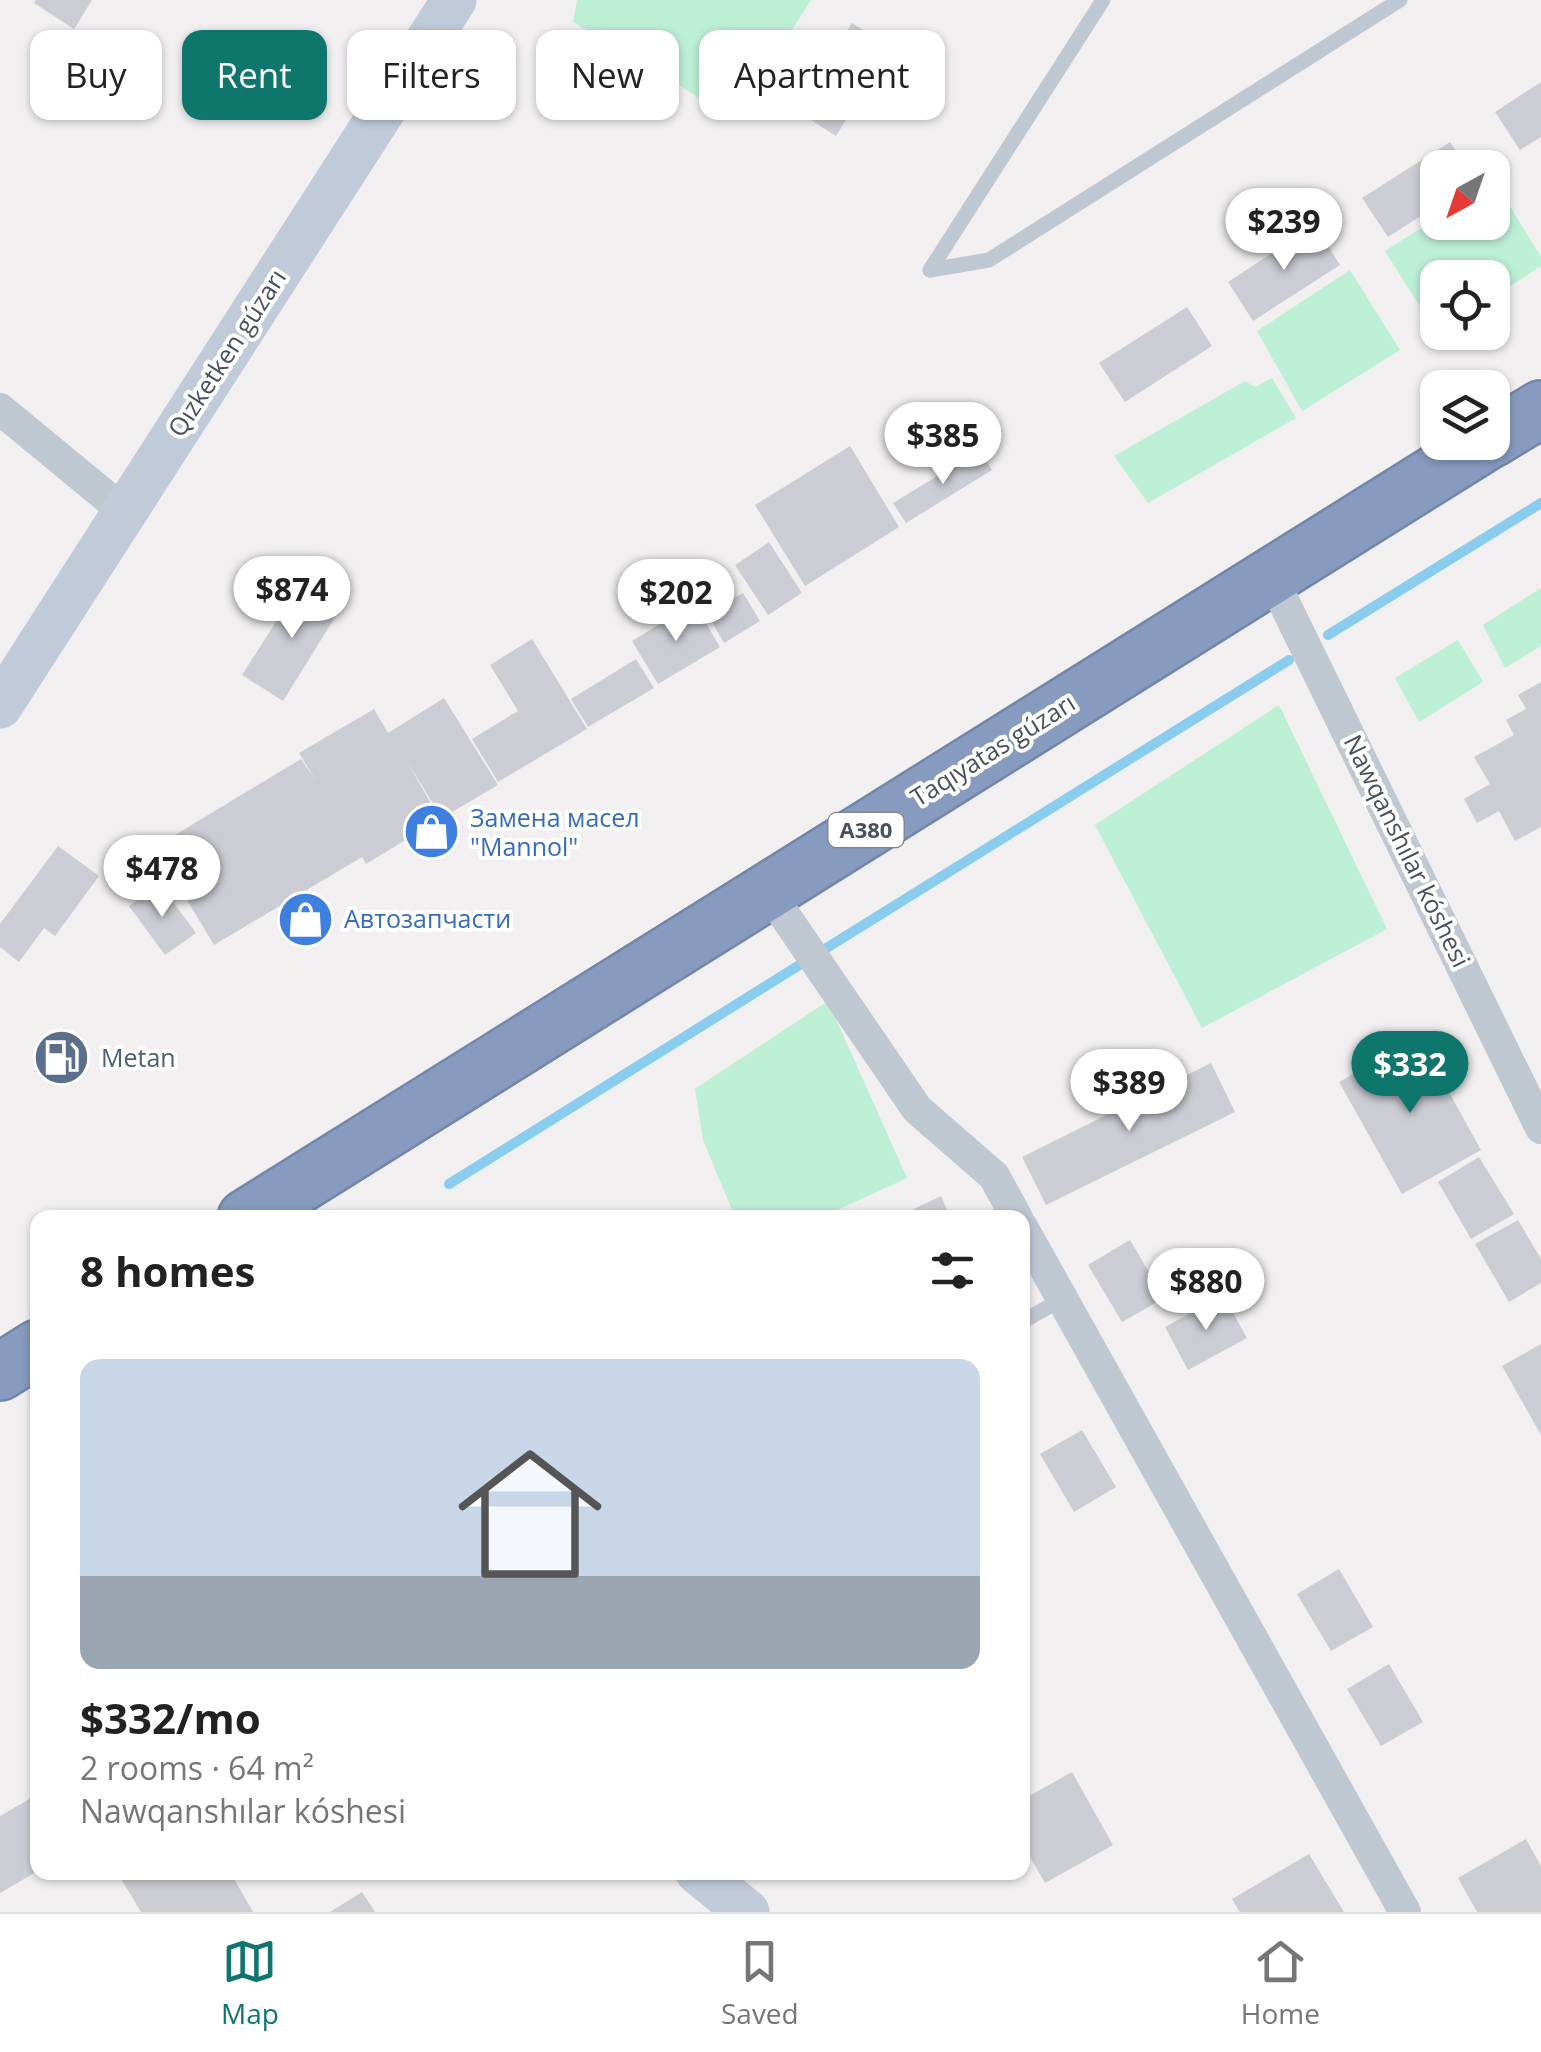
<!DOCTYPE html>
<html lang="en">
<head>
<meta charset="utf-8">
<style>
	:root { --surface:#fff; --page:#f6f6f6; --text:#222; --muted:#767676; --line:#e0e0e0; --accent:#0f766e }
	body { margin:0; font-family:"Open Sans",sans-serif; background:var(--page); color:var(--text); height:100vh; display:flex; flex-direction:column; font-size:38px; white-space:nowrap }
	* { box-sizing:border-box; margin:0 }
	p { font-size:32px; color:var(--muted) }
	.icon { flex:none; width:55px; height:55px; fill:none; stroke:currentColor; stroke-width:2; stroke-linecap:round; stroke-linejoin:round }
	.map { position:relative; flex:1; overflow:hidden }
	.details { position:absolute; left:30px; top:1210px; width:1000px; height:670px; display:flex; flex-direction:column; background:var(--surface); border-radius:20px; box-shadow:0 2px 8px #0004 }
	.details>* { flex:none }
	.banner { position:absolute; left:30px; top:30px; width:1000px; height:90px; display:flex; gap:20px }
	.needle { width:65px; rotate:220deg }
	.controls { position:absolute; left:1420px; top:150px; display:grid; gap:20px }
	.controls a { display:grid; place-items:center; width:90px; height:90px; border-radius:20px; background:var(--surface); box-shadow:0 2px 8px #0004; font-size:50px }
	.price { position:absolute; translate:-50% -85px; padding:0 22px; border-radius:35px; background:#fff; color:#222; font-size:32px; line-height:65px; filter:drop-shadow(0 2px 5px #0008) }
	.price::after { content:''; position:absolute; left:50%; top:60px; width:30px; height:22px; margin-left:-15px; background:inherit; clip-path:polygon(0 0,100% 0,50% 100%) }
	.price.active { background:var(--accent); color:#fff }
	ul { padding:0; list-style:none }
	li { display:grid; align-content:center; gap:20px; height:530px; padding:0 50px }
	li span { display:grid; place-items:center; height:310px; border-radius:20px; color:#555 }
	li>.icon { margin-inline-start:auto }
	span .icon { width:180px; height:180px; fill:#fffc; stroke-width:1 }
	li b { font-size:42px }
	h2 { display:flex; justify-content:space-between; align-items:center; height:120px; padding:0 50px; font-size:42px }
	.chip { padding:0 35px; border-radius:20px; background:var(--surface); box-shadow:0 2px 8px #0004; font-size:35px; line-height:90px }
	.chip.active { background:var(--accent); color:#fff }
	.menu { display:flex; justify-content:space-around; align-items:center; height:140px; border-top:2px solid var(--line); background:var(--surface); font-size:28px; color:var(--muted) }
	.menu a { display:grid; justify-items:center; gap:5px }
	.menu .active { color:var(--accent) }
	.map>svg:first-child { display:block }
	.green { fill:#bdefd6 }
	.lines { fill:none; stroke-linecap:round; stroke-linejoin:round }
	.stream { stroke:#8acced; stroke-width:10 }
	.building { fill:#cccdd4 }
	.highway-casing { stroke:#7186aa; stroke-width:60 }
	.lane { stroke:#bfc7d1; stroke-width:15 }
	.street { stroke:#bfc7d1; stroke-width:32 }
	.secondary { stroke:#c1cad8; stroke-width:45 }
	.highway { stroke:#869bbe; stroke-width:55 }
	.labels { text-anchor:middle; stroke-width:8; stroke-linejoin:round; paint-order:stroke }
	.shield { fill:#fff; stroke:#7e848e; stroke-width:2.5 }
	.shield-label { font-size:22px; font-weight:bold; fill:#47505d }
	.street-label { font-size:25px; fill:#47505d; stroke:#fff }
	.shop-label { font-size:25px; fill:#366cbe; stroke:#fff; text-anchor:start }
	.service-label { font-size:25px; fill:#4e5e75; stroke:#fff; text-anchor:start }
</style>
</head>
<body>
<div class="map">
<svg width="1541" height="1912" viewBox="0 0 1541 1912">
	<rect width="100%" height="100%" fill="#f1efef"/>
	<g class="green">
		<path d="M577,0H811L735,119L573,22Z"/>
		<path d="M1495,182L1541,257V266L1493,297L1492,278H1438L1436,332L1385,251L1437,218L1438,222H1492L1493,184Z"/>
		<path d="M1350,270L1400,350L1302,411L1257,331Z"/>
		<path d="M1272,378L1296,418L1148,503L1114,456L1245,381L1255,387Z"/>
		<path d="M1541,588V646L1505,668L1483,625Z"/>
		<path d="M1458,640L1483,682L1419,722L1395,678Z"/>
		<path d="M1279,705L1387,929L1202,1028L1095,825Z"/>
		<path d="M828,1001L907,1178L822,1217H735L703,1140L695,1089Z"/>
	</g>
	<g class="lines">
		<g class="stream">
			<path d="M1328,635L1541,503"/>
			<path d="M825,949L1289,660"/>
			<path d="M449,1184L801,964"/>
		</g>
	</g>
	<g class="building">
		<path d="M36,0H92L74,29L34,3Z"/>
		<path d="M852,23L891,48L836,136L797,111Z"/>
		<path d="M1541,82V137L1520,150L1495,112Z"/>
		<path d="M1450,142L1467,168H1438V205L1388,237L1362,198Z"/>
		<path d="M1315,225L1340,265L1253,321L1228,282Z"/>
		<path d="M1187,307L1212,346L1125,402L1099,363Z"/>
		<path d="M850,446L899,527L805,586L755,505Z"/>
		<path d="M980,450L992,470L906,523L893,503Z"/>
		<path d="M769,542L802,593L768,615L735,565Z"/>
		<path d="M302,581L342,606L283,701L242,675Z"/>
		<path d="M743,593L760,621L724,643L707,613Z"/>
		<path d="M694,603L720,647L658,684L632,641Z"/>
		<path d="M532,639L587,729L498,782L472,739L518,711L490,665Z"/>
		<path d="M636,659L654,688L588,727L571,699Z"/>
		<path d="M1541,682V827L1515,841L1499,811L1477,823L1464,799L1490,784L1474,757L1514,735L1506,720L1526,709L1518,695Z"/>
		<path d="M444,698L498,785L442,818L406,760L440,819L366,864L362,857L214,945L155,847L301,759L316,781L299,753L374,709L388,733Z"/>
		<path d="M58,846L99,876L55,936L44,928L19,962L0,947V924Z"/>
		<path d="M160,884L196,933L165,955L129,906Z"/>
		<path d="M1419,1038L1481,1150L1402,1194L1339,1082Z"/>
		<path d="M1211,1063L1235,1112L1046,1205L1022,1157Z"/>
		<path d="M1479,1157L1514,1214L1471,1239L1438,1182Z"/>
		<path d="M941,1196L951,1218H896L918,1207Z"/>
		<path d="M1518,1220L1541,1259V1283L1509,1302L1475,1244Z"/>
		<path d="M1130,1240L1164,1298L1122,1322L1088,1265Z"/>
		<path d="M1223,1295L1247,1338L1188,1370L1165,1327Z"/>
		<path d="M1541,1344V1435L1502,1366Z"/>
		<path d="M1082,1430L1116,1487L1074,1512L1040,1454Z"/>
		<path d="M1339,1569L1373,1627L1331,1651L1297,1594Z"/>
		<path d="M1389,1664L1423,1722L1381,1746L1347,1689Z"/>
		<path d="M1072,1772L1113,1845L1045,1883L1022,1843V1800Z"/>
		<path d="M38,1794V1871L0,1893V1816Z"/>
		<path d="M1526,1839L1541,1866V1912H1477L1458,1878Z"/>
		<path d="M1309,1854L1344,1912H1240L1232,1899Z"/>
		<path d="M117,1872H230L253,1912H141Z"/>
		<path d="M362,1892L375,1912H330Z"/>
	</g>
	<g class="lines">
		<defs>
			<g id="highway">
				<path d="M1492,439L1541,409"/>
				<path d="M246,1218L1486,442"/>
				<path d="M0,1372L38,1348"/>
			</g>
		</defs>
		<use href="#highway" class="highway-casing"/>
		<g class="lane">
			<path d="M930,270L989,260L1400,0"/>
			<path d="M930,270L1103,0"/>
			<path d="M1022,1322L1062,1299"/>
		</g>
		<g class="street">
			<path d="M0,409L125,512"/>
			<path d="M1271,576L1541,1128"/>
			<path d="M768,891L917,1109L994,1176L1017,1218"/>
			<path d="M1022,1227L1405,1912"/>
		</g>
		<g class="secondary">
			<path d="M0,706L454,0"/>
			<path d="M698,1872L747,1912"/>
		</g>
		<use href="#highway" class="highway"/>
	</g>
	<defs>
		<symbol id="shop-disc" viewBox="-11 -11 22 22"><circle r="9.5" fill="#3f7fe0" stroke="#fff"/><path d="M-5-2.5h2.3a2.7 3.5 0 0 1 5.4 0H5L5.5 6h-11ZM-1.5-2.5h3a1.5 2.3 0 0 0-3 0Z" fill="#fff"/></symbol>
		<symbol id="fuel-disc" viewBox="-11 -11 22 22"><circle r="9.5" fill="#5c6f8a" stroke="#fff"/><path d="M-5.5-6h7V0h2V4h1.3V-2.5L3-4.5l.8-.8L6-3V5H2.5V1h-1V6h-7ZM-4.2-4.7v3.2H.2V-4.7Z" fill="#fff"/></symbol>
	</defs>
	<g fill-rule="evenodd">
		<use href="#shop-disc" x="400" y="800" width="63" height="63"/>
		<use href="#shop-disc" x="274" y="888" width="63" height="63"/>
		<use href="#fuel-disc" x="30" y="1026" width="63" height="63"/>
	</g>
	<g class="labels">
		<rect class="shield" x="828.5" y="813" width="75" height="34" rx="8"/>
		<g class="shield-label">
			<text x="866" y="838">A380</text>
		</g>
		<g class="street-label">
			<text transform="translate(227 353) rotate(-57)" y="9">Qızketken gúzarı</text>
			<text transform="translate(993 750) rotate(-32)" y="9">Taqıyatas gúzarı</text>
			<text transform="translate(1407 851) rotate(64)" y="9">Nawqanshılar kóshesi</text>
		</g>
		<g class="shop-label">
			<text x="470" y="827">Замена масел<tspan x="470" dy="29">"Mannol"</tspan></text>
			<text x="344" y="928">Автозапчасти</text>
		</g>
		<g class="service-label">
			<text x="101" y="1067">Metan</text>
		</g>
	</g>
</svg>
<div class="controls">
<a><svg class="needle" viewBox="-14 -14 28 28"><path d="M0-13l5 13h-10z" fill="#e53935"/><path d="M0 13l5-13h-10z" fill="#767676"/></svg></a>
<a><svg class="icon" aria-label="locate" viewBox="0 0 24 24"><circle cx="12" cy="12" r="6"/><path d="M12 2v4M12 18v4M2 12h4M18 12h4"/></svg></a>
<a><svg class="icon" aria-label="layers" viewBox="0 0 24 24"><path d="M12 4l9 5-9 5-9-5zM3 14l9 5 9-5"/></svg></a>
</div>
<b class="price" style="left:1284px;top:273px">$239</b>
<b class="price" style="left:943px;top:487px">$385</b>
<b class="price" style="left:292px;top:641px">$874</b>
<b class="price" style="left:676px;top:644px">$202</b>
<b class="price" style="left:162px;top:920px">$478</b>
<b class="price active" style="left:1410px;top:1116px">$332</b>
<b class="price" style="left:1129px;top:1134px">$389</b>
<b class="price" style="left:1206px;top:1333px">$880</b>
<div class="banner">
<a class="chip">Buy</a>
<a class="chip active">Rent</a>
<a class="chip">Filters</a>
<a class="chip">New</a>
<a class="chip">Apartment</a>
</div>
<section class="details">
<h2>8 homes<svg class="icon" aria-label="filters" viewBox="0 0 24 24"><path d="M4 7h16M4 17h16"/><circle cx="9" cy="7" r="2"/><circle cx="15" cy="17" r="2"/></svg></h2>
<ul>
<li><span style="background:linear-gradient(#c9d6e8 70%,#9aa5b1 0)"><svg class="icon" aria-label="home" viewBox="0 0 24 24"><path d="M3 11l9-7 9 7M6 9v11h12V9"/></svg></span><div><b>$332/mo</b><p>2 rooms · 64 m²</p><p>Nawqanshılar kóshesi</p></div></li>
</ul>
</section>
</div>
<nav class="menu">
<a class="active"><svg class="icon" aria-label="map" viewBox="0 0 24 24"><path d="M3 6l6-2 6 2 6-2v14l-6 2-6-2-6 2zM9 4v14M15 6v14"/></svg>Map</a>
<a><svg class="icon" aria-label="saved" viewBox="0 0 24 24"><path d="M7 4h10v16l-5-4-5 4z"/></svg>Saved</a>
<a><svg class="icon" aria-label="home" viewBox="0 0 24 24"><path d="M3 11l9-7 9 7M6 9v11h12V9"/></svg>Home</a>
</nav>
</body>
</html>
